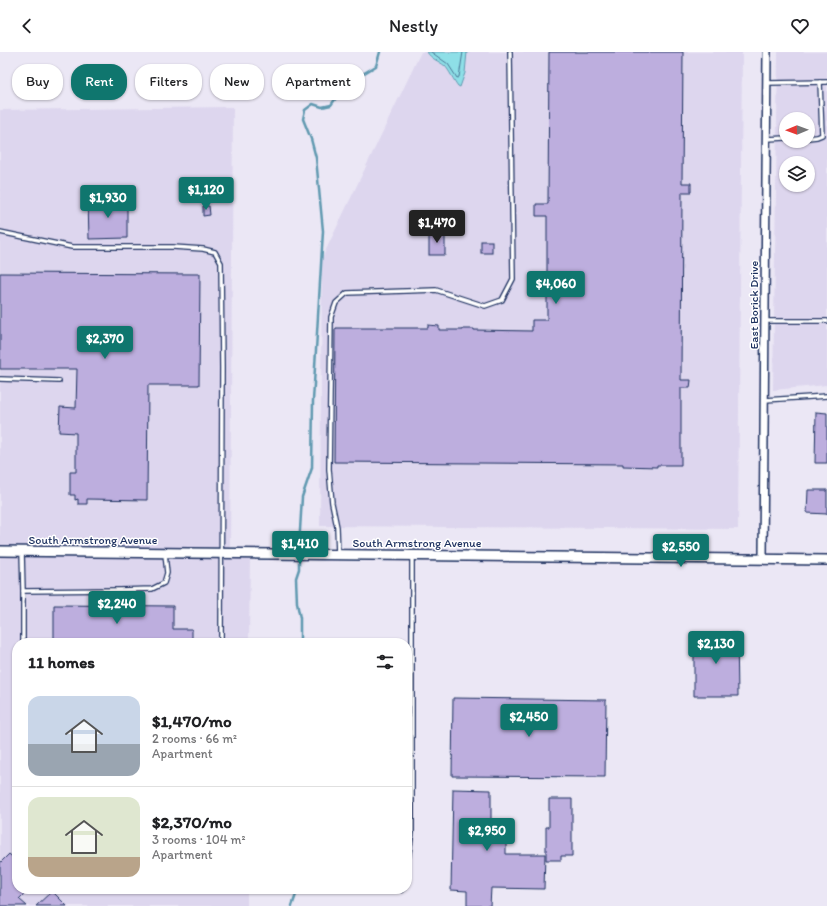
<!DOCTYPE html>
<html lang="en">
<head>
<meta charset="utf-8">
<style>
	:root { --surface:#fff; --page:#f2f2f2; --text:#202124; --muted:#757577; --line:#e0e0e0; --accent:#0f766e }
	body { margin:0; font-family:Itim,sans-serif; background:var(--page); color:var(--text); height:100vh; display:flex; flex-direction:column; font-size:15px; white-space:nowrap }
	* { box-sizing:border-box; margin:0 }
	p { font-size:13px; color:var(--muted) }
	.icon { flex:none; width:22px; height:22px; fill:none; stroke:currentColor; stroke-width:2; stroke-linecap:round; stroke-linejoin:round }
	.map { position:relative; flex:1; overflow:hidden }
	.drawer { position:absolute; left:12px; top:586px; width:400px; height:256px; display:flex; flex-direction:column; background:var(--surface); border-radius:16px; box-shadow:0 1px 3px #0004 }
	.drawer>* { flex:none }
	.banner { position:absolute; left:12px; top:12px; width:400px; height:36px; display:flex; gap:8px }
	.needle { width:26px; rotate:269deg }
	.controls { position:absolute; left:779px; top:60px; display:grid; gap:8px }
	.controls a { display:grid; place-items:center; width:36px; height:36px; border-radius:50%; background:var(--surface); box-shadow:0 1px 3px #0004; font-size:20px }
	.price { position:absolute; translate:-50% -34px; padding:0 9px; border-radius:4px; background:var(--accent); color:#fff; font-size:13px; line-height:26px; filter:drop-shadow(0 1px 2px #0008) }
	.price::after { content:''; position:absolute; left:50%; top:24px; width:12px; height:9px; margin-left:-6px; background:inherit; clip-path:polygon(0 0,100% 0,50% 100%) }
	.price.active { background:#222; color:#fff }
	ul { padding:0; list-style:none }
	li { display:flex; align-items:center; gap:12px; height:100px; padding:0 16px }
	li+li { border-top:1px solid var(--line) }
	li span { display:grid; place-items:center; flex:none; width:112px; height:80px; border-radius:12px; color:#555 }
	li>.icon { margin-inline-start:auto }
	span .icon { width:48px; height:48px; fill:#fffc; stroke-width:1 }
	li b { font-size:17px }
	h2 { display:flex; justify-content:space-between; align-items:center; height:48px; padding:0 16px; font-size:17px }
	.pill { padding:0 14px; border-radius:16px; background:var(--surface); box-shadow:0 1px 3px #0004; font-size:14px; line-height:36px }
	.pill.active { background:var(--accent); color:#fff }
	header { display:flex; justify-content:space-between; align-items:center; height:52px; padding:0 16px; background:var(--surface); font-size:18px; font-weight:600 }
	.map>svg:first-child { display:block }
	.built { fill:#ddd6ee; fill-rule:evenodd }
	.water { fill:#8edfe7; stroke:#6099b0 }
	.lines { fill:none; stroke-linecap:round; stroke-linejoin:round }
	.shore { stroke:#497595; stroke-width:1 }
	.stream { stroke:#6099b0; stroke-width:2.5 }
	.building { fill:#bdaede; stroke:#1b2f5e }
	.service-casing { stroke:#1b2f5e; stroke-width:6 }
	.minor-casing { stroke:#1b2f5e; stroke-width:10 }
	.tertiary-casing { stroke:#1b2f5e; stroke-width:12 }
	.service { stroke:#fff; stroke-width:3.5 }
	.minor { stroke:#fff; stroke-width:7 }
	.tertiary { stroke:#fff; stroke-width:9 }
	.labels { text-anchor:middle; stroke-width:3; stroke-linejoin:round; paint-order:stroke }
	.street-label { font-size:12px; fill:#1b2f5e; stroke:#fff }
</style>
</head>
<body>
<header><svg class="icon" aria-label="back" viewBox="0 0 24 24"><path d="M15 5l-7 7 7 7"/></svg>Nestly<svg class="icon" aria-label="heart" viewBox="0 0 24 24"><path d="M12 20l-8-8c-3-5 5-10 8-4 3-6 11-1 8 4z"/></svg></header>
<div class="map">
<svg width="827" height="854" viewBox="0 0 827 854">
	<rect width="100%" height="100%" fill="#ebe7f5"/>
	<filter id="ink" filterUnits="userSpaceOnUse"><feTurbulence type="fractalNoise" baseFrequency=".025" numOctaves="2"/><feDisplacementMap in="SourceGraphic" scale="8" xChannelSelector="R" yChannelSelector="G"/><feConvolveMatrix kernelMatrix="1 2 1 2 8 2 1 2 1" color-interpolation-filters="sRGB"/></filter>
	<g filter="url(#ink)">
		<g class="built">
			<path d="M421,0H742L738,477L320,474L322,206Z"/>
			<path d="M778,0H827V333L773,338ZM786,67H808V89H786ZM786,111H808V133H786Z"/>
			<path d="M233,55L230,501L250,502L249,591H17V837H247V854H0V58Z"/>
		</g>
		<path class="water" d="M427,0H467L465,21L460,35L458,34C454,29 449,18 445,14C439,9 431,7 427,0Z"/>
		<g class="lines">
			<path class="shore" d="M431,0L448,12L457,26L459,25L463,0"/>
			<g class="stream">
				<path d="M299,495L302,445L312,416L313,349L323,179L316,106L311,87L303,67L305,58L313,52L322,55L331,53L346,32L376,14L380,0"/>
				<path d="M299,509V517L296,526L297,551L300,566V591"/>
				<path d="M292,854L298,837"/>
			</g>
		</g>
		<g class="building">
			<path d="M549,0H683L682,131H691V140H682L681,328H691L690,336H681V413H657V415L623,414V412L334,410L335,277H336V276H428V273L439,274V278H463V277H474V278L532,279V268H547V164H536V152H548Z"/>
			<path d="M127,148V186L89,187L88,149Z"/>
			<path d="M203,154H209L210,163L203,164Z"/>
			<rect x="429" y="180" width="16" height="23"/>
			<rect x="481" y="189" width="11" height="12"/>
			<path d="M0,221L200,222L199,333H148L147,448L87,447V452H78V447L75,448V443H70V420H76V381L59,380L60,355L76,356L77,317H0Z"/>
			<path d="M816,360L827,361V411H815Z"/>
			<path d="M808,438H827V462L807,461Z"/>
			<path d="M54,553L173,554V577H192V591H54Z"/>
			<path d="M737,581L738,644H694V582Z"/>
			<path d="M453,646L606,648L605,725L452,724Z"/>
			<path d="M453,737L491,738V768L506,769V802H545L544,837L491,836L490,854H467V839L451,838Z"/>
			<path d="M549,747H572V804H561V808H546V775H549Z"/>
			<path d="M9,802L17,809V837H29L19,847L27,854H0V811Z"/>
			<path d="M52,839L67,854H36Z"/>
		</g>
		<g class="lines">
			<defs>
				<g id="service">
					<path d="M767,31L827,30"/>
					<path d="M808,86L817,85L822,83L820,30"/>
					<path d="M767,87L786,86"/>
					<path d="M0,180L72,195H173L203,197L215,200L221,211L222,316L221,591"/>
					<path d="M765,269H827"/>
					<path d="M0,327L59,329"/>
					<path d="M765,348L827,344"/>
					<path d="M22,500L23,539L120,538L152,537L164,531L167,521L165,502"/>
					<path d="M338,502L337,475L332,451L329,417L331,265L336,251L347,241L436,238L485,254L502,248L513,227L510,0"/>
					<path d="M23,539V591"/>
					<path d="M407,813L412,780V505"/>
					<path d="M402,838L403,837"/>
				</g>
				<path id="minor" d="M763,507L767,0"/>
				<path id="tertiary" d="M0,499L827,508"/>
			</defs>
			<use href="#service" class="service-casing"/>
			<use href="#minor" class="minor-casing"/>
			<use href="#tertiary" class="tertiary-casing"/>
			<use href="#service" class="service"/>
			<use href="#minor" class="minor"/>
			<use href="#tertiary" class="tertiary"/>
		</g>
	</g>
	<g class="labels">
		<g class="street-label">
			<text transform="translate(754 253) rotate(-90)" y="4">East Borick Drive</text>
			<text x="93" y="492">South Armstrong Avenue</text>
			<text x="417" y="495">South Armstrong Avenue</text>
		</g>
	</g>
</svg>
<div class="controls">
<a><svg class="needle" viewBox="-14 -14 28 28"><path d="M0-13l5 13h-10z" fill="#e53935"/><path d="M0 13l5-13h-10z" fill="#757577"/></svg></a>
<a><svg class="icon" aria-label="layers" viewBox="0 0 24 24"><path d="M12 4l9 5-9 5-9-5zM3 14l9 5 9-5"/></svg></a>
</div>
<b class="price" style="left:206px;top:159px">$1,120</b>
<b class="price" style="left:108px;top:167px">$1,930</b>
<b class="price active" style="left:437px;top:192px">$1,470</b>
<b class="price" style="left:556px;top:253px">$4,060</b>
<b class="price" style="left:105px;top:308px">$2,370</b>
<b class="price" style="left:300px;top:513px">$1,410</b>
<b class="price" style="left:681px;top:516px">$2,550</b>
<b class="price" style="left:117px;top:573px">$2,240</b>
<b class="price" style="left:716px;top:613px">$2,130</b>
<b class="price" style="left:529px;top:686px">$2,450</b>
<b class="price" style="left:487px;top:800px">$2,950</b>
<div class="banner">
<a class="pill">Buy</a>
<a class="pill active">Rent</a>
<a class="pill">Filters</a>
<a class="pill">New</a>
<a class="pill">Apartment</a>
</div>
<section class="drawer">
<h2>11 homes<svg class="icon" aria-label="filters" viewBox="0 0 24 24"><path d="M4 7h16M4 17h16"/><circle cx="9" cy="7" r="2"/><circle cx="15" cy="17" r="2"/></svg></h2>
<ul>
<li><span style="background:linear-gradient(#c9d6e8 60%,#9aa5b1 0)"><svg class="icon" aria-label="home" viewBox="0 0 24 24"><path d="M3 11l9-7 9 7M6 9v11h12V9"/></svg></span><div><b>$1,470/mo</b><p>2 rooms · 66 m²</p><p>Apartment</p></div></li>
<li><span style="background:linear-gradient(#dfe7d0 75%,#b9a48a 0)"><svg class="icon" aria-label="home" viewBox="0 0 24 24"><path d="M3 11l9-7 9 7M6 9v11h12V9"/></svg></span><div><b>$2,370/mo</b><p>3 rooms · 104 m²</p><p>Apartment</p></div></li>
</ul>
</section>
</div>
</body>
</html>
